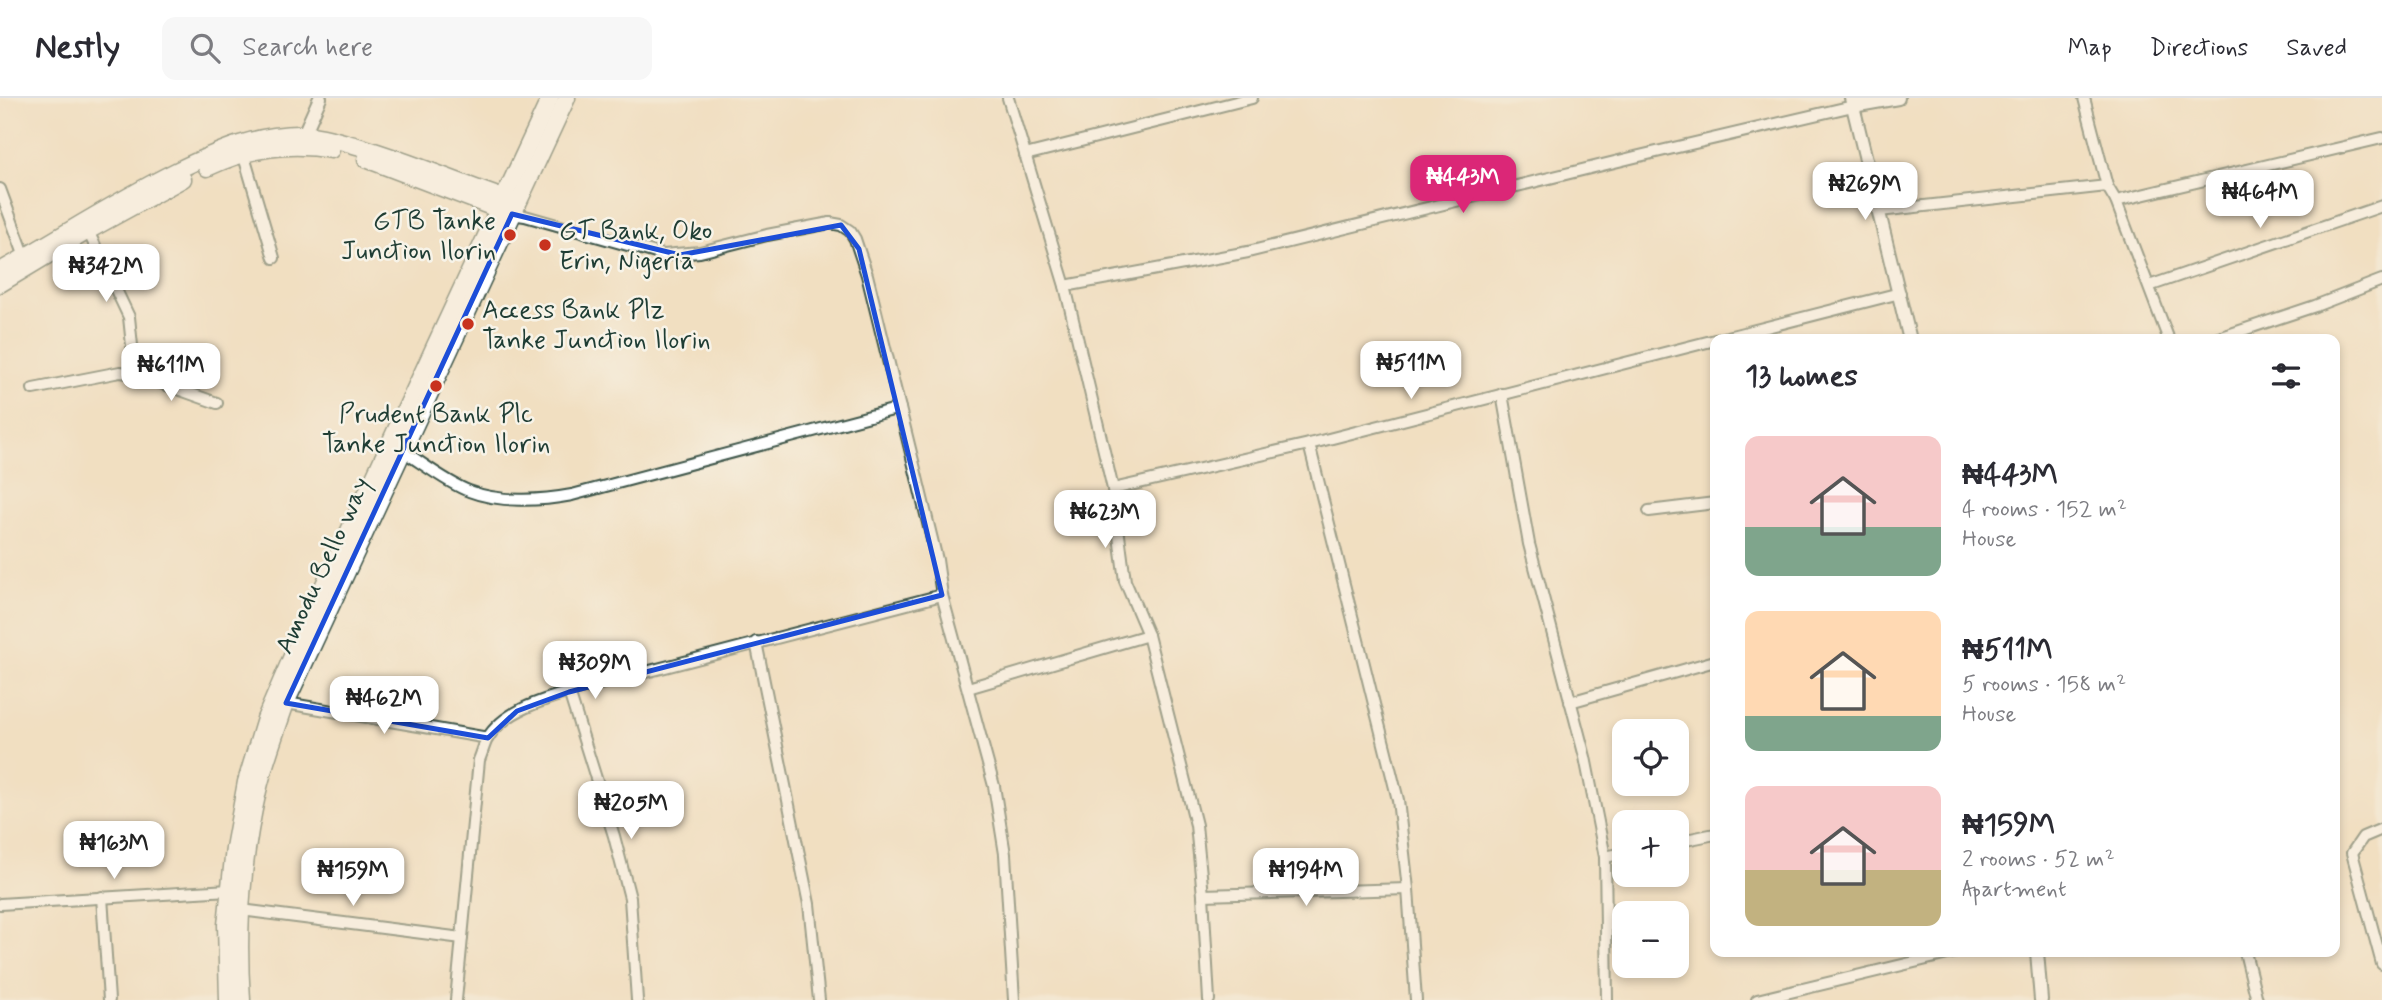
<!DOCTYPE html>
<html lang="en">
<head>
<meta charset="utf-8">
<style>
	:root { --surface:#fff; --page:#f7f7f7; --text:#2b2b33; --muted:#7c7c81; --line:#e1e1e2; --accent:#db2777 }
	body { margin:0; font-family:Mynerve,sans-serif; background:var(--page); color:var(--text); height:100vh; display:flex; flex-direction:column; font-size:26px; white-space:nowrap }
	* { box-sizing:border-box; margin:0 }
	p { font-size:23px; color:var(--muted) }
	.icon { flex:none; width:38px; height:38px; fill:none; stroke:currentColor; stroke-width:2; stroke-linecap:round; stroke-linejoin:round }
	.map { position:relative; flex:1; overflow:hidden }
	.sheet { position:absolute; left:1710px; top:236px; width:630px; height:623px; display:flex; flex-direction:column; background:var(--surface); border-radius:14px; box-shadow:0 4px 10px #0003 }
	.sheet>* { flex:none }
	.buttons { position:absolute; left:1612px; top:621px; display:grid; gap:14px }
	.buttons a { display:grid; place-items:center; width:77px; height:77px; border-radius:14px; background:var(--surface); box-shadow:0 4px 10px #0003; font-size:35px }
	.price { position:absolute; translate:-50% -60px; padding:0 16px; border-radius:14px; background:#fff; color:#222; font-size:23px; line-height:46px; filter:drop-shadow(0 2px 4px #0008) }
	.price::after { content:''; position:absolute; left:50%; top:42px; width:21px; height:16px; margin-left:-10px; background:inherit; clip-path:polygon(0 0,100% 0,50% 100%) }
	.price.selected { background:var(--accent); color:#fff }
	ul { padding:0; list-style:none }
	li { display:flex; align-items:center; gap:21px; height:175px; padding:0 35px }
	li span { display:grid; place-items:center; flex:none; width:196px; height:140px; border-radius:14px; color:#555 }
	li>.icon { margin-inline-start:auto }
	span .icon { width:84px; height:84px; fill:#fffc; stroke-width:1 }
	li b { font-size:30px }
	h2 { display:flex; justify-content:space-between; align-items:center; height:84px; padding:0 35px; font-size:30px }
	header { display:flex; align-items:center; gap:42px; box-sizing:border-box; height:98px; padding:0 35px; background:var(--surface); border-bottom:2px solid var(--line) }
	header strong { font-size:33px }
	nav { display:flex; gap:38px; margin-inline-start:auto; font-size:24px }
	.search { width:490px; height:63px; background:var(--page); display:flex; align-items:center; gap:18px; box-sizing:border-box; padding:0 24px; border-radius:14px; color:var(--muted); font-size:26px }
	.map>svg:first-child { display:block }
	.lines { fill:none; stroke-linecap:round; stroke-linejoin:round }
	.minor-casing { stroke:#3e5549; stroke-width:14 }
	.tertiary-casing { stroke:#3e5549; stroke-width:16 }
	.primary-casing { stroke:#3e5549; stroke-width:19 }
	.minor { stroke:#fff; stroke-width:10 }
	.tertiary { stroke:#fff; stroke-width:12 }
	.primary { stroke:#fff; stroke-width:16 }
	.marked { fill:none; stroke:#1d4ed8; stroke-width:5; stroke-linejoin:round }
	.poi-dot { fill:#c8321e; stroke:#f7f3e8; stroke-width:2.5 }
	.labels { text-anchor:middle; stroke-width:5; stroke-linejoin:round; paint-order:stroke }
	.poi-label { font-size:26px; fill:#1f3d34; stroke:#f7f3e8; text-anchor:start }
	.street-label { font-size:26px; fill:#1f3d34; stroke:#f7f3e8 }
</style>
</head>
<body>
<header>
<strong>Nestly</strong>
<div class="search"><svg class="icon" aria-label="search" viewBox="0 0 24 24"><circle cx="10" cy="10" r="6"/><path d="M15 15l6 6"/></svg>Search here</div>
<nav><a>Map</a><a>Directions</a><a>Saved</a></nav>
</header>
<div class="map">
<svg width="2382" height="902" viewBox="0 0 2382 902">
	<rect width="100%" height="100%" fill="#f7f3e8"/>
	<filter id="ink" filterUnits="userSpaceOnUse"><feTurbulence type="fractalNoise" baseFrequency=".0143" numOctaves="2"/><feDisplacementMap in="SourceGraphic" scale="14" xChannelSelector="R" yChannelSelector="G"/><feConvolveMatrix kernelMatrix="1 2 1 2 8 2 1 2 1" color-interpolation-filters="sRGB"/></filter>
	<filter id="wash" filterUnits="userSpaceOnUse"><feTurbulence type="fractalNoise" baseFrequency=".00686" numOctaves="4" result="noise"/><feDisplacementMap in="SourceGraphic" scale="28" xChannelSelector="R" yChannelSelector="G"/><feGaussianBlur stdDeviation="1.57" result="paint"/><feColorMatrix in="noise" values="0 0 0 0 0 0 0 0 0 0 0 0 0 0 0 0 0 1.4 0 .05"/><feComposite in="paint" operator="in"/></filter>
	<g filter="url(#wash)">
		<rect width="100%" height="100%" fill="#f1dfc1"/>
	</g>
	<g filter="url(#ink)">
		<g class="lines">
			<defs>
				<g id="minor">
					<path d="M1008,0L1065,188L1113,391L1125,483L1148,537L1196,727L1203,797L1209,902"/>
					<path d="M2084,0L2107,88L2116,103L2169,242"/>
					<path d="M243,55L274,160"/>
					<path d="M1025,57L1252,0"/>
					<path d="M0,91L25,159"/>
					<path d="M2116,103L2382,40"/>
					<path d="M1879,113L2107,88"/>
					<path d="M512,116L525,118L663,157L700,154L767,137L830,125L841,127L850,133L855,141L867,177L913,363L937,462L942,497L994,688L1005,756L1014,902"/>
					<path d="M88,133L129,219L135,276"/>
					<path d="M1065,188L1248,154L1635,59L1853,8"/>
					<path d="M2149,188L2382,108"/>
					<path d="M1716,242L1900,195"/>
					<path d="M2213,242L2315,208L2382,182"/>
					<path d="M33,291L120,274L135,276L217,305"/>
					<path d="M1502,296L1529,446L1585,659L1605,759L1607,902"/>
					<path d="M1309,346L1398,702L1408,791L1416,902"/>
					<path d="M403,353C422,365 449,386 469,393C500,405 540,403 572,397L900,310"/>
					<path d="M1113,391L1309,346L1715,242"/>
					<path d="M1649,413L1715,405"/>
					<path d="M756,544L809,806L819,902"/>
					<path d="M968,590L1148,537"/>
					<path d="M569,594L614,738L630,800L637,902"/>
					<path d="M1570,604L1715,563"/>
					<path d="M286,605L488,640"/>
					<path d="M2382,731L2363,739L2352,755L2382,866"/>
					<path d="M1676,744L1715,736"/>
					<path d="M1605,759L1624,755"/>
					<path d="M1203,797L1408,791"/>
					<path d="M102,799L109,902"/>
					<path d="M0,806L229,792"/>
					<path d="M241,812L462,840"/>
					<path d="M2245,854L2257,902"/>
					<path d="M456,902L479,662C482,655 484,647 487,641C504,613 540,603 569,594L942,497"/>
					<path d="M1757,902L1956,854"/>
				</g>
				<g id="tertiary">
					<path d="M1851,0L1910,242"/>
					<path d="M1853,8L1898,0"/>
					<path d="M304,36L320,0"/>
					<path d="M2037,854L2041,902"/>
				</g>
				<g id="primary">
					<path d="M366,61L505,114"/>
					<path d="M207,70C247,51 287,44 331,52"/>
					<path d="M0,173C59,140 115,103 176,73C217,53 257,35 303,36C322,37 343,44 361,49C412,64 461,86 512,103"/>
					<path d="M0,186L88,133L183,81"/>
					<path d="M228,902L226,827L234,750L246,684L265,621L308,521L550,0"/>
					<path d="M242,902C237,832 242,761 258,693C265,663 276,634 286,605L567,0"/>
				</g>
			</defs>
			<use href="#minor" class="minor-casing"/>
			<use href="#tertiary" class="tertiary-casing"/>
			<use href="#primary" class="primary-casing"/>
			<use href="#minor" class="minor"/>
			<use href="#tertiary" class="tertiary"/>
			<use href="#primary" class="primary"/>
		</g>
	</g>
	<path d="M0 0H2382V902H0ZM512,116L680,157L841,127L859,151L942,497L569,594L517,613L488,640L286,605Z" fill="#f1dfc1" fill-opacity=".55" fill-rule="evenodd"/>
	<path class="marked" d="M512,116L680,157L841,127L859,151L942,497L569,594L517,613L488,640L286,605Z"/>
	<g class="poi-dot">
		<circle cx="510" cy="137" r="7"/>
		<circle cx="545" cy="147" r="7"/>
		<circle cx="468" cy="226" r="7"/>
		<circle cx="436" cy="288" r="7"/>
	</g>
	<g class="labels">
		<g class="poi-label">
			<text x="496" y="131" text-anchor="end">GTB Tanke<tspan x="496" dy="30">Junction Ilorin</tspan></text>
			<text x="559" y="141">GT Bank, Oko<tspan x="559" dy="30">Erin, Nigeria</tspan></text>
			<text x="482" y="220">Access Bank Plz<tspan x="482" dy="30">Tanke Junction Ilorin</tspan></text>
			<text x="436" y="324" text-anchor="middle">Prudent Bank Plc<tspan x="436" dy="30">Tanke Junction Ilorin</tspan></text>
		</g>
		<g class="street-label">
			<text transform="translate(322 467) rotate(-65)" y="9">Amodu Bello way</text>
		</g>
	</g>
</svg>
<div class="buttons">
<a><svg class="icon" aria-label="locate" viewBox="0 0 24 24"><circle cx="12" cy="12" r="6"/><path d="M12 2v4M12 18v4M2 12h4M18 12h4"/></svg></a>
<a>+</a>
<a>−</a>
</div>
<b class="price selected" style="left:1463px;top:117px">₦443M</b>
<b class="price" style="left:1865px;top:124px">₦269M</b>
<b class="price" style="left:2260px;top:132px">₦464M</b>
<b class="price" style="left:106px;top:206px">₦342M</b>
<b class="price" style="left:1411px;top:303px">₦511M</b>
<b class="price" style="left:171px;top:305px">₦611M</b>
<b class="price" style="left:1105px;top:452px">₦623M</b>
<b class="price" style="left:595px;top:603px">₦309M</b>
<b class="price" style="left:384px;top:638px">₦462M</b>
<b class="price" style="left:631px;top:743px">₦205M</b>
<b class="price" style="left:114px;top:783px">₦163M</b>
<b class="price" style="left:353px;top:810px">₦159M</b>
<b class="price" style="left:1306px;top:810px">₦194M</b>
<section class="sheet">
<h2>13 homes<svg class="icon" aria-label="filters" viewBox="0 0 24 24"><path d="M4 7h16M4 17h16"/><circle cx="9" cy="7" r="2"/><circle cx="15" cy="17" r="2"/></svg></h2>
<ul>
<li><span style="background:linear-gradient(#f6c9c9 65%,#7fa58c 0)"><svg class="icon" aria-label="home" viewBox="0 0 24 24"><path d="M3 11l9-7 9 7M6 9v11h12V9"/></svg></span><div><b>₦443M</b><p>4 rooms · 152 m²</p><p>House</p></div></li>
<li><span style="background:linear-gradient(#ffd9b3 75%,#7fa58c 0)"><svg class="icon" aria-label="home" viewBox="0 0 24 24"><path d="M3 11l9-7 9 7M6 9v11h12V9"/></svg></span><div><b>₦511M</b><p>5 rooms · 158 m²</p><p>House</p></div></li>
<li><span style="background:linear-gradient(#f6c9c9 60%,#c2b280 0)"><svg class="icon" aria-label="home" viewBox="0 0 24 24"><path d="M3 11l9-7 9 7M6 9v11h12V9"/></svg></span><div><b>₦159M</b><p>2 rooms · 52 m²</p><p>Apartment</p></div></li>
</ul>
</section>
</div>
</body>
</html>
